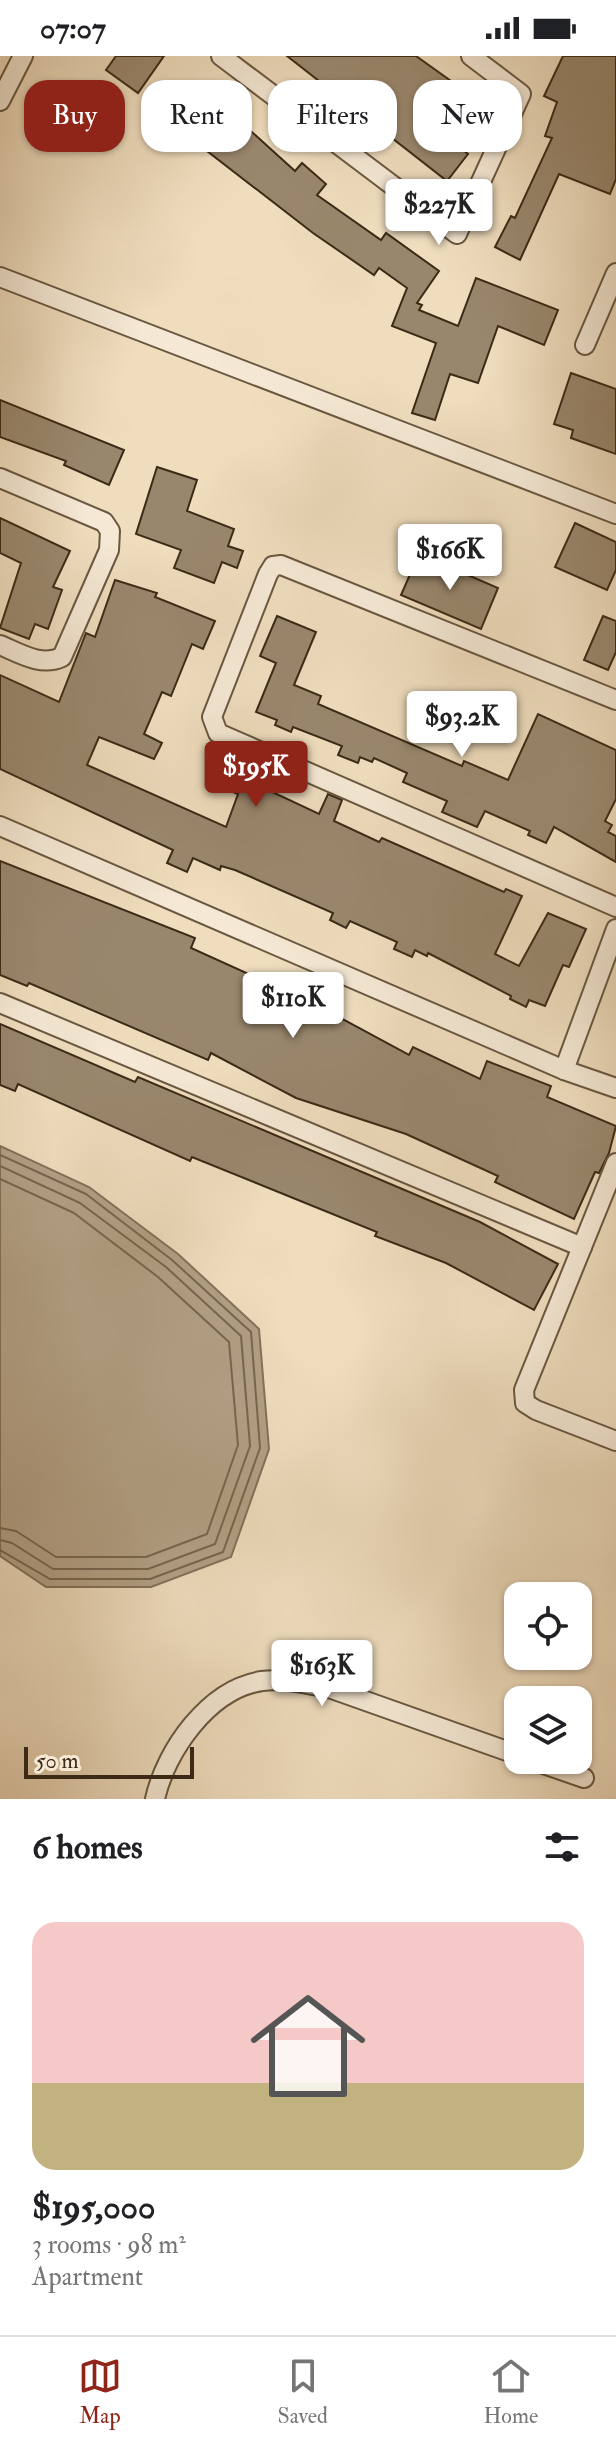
<!DOCTYPE html>
<html lang="en">
<head>
<meta charset="utf-8">
<style>
	:root { --surface:#fff; --page:#f6f6f6; --text:#202124; --muted:#757577; --line:#e0e0e0; --accent:#8f2418 }
	body { margin:0; font-family:"IM FELL Double Pica",serif; background:var(--page); color:var(--text); height:100vh; display:flex; flex-direction:column; font-size:30px; white-space:nowrap }
	* { box-sizing:border-box; margin:0 }
	p { font-size:26px; color:var(--muted) }
	.icon { flex:none; width:44px; height:44px; fill:none; stroke:currentColor; stroke-width:2; stroke-linecap:round; stroke-linejoin:round }
	.map { position:relative; height:1743px; overflow:hidden }
	.side { display:flex; flex-direction:column; background:var(--surface); flex:1 }
	.side>* { flex:none }
	.hud { position:absolute; left:24px; top:24px; width:568px; height:72px; display:flex; gap:16px }
	.buttons { position:absolute; left:504px; top:1526px; display:grid; gap:16px }
	.buttons a { display:grid; place-items:center; width:88px; height:88px; border-radius:16px; background:var(--surface); box-shadow:0 2px 6px #0004; font-size:40px }
	.scale { position:absolute; left:24px; bottom:20px; width:170px; box-sizing:border-box; padding-left:8px; border:4px solid #3c2a16; border-top:0; font-size:22px; line-height:28px; white-space:nowrap; color:#3c2a16; -webkit-text-stroke:6px #f5e9d5; paint-order:stroke }
	.price { position:absolute; translate:-50% -68px; padding:0 18px; border-radius:8px; background:#fff; color:#222; font-size:26px; line-height:52px; filter:drop-shadow(0 2px 4px #0008) }
	.price::after { content:''; position:absolute; left:50%; top:48px; width:24px; height:18px; margin-left:-12px; background:inherit; clip-path:polygon(0 0,100% 0,50% 100%) }
	.price.current { background:var(--accent); color:#fff }
	ul { padding:0; list-style:none }
	li { display:grid; align-content:center; gap:16px; height:424px; padding:0 32px }
	li span { display:grid; place-items:center; height:248px; border-radius:24px; color:#555 }
	li>.icon { margin-inline-start:auto }
	span .icon { width:144px; height:144px; fill:#fffc; stroke-width:1 }
	li b { font-size:34px }
	h2 { display:flex; justify-content:space-between; align-items:center; height:96px; padding:0 32px; font-size:34px }
	.tag { padding:0 28px; border-radius:24px; background:var(--surface); box-shadow:0 2px 6px #0004; font-size:28px; line-height:72px }
	.tag.current { background:var(--accent); color:#fff }
	.status { display:flex; justify-content:space-between; align-items:center; height:56px; padding:0 40px; background:var(--surface); direction:ltr }
	.status svg { height:22px; fill:currentColor }
	.menu { display:flex; justify-content:space-around; align-items:center; height:112px; border-top:2px solid var(--line); background:var(--surface); font-size:22px; color:var(--muted) }
	.menu a { display:grid; justify-items:center; gap:4px }
	.menu .current { color:var(--accent) }
	.map>svg:first-child { display:block }
	.water { fill:#b2a085; stroke:#837159; stroke-width:2 }
	.lines { fill:none; stroke-linecap:round; stroke-linejoin:round }
	.shore { stroke:#77654e; stroke-width:2 }
	.building { fill:#99876d; stroke:#3c2a16; stroke-width:2 }
	.street-casing { stroke:#695740; stroke-width:22 }
	.street { stroke:#f5e9d5; stroke-width:18 }
</style>
</head>
<body>
<div class="status"><b>07:07</b><svg viewBox="0 0 49 12"><path d="M0 12V9h3v3zM5 12V6h3v6zM10 12V3h3v9zM15 12V0h3v12zM26 1h20v11H26zM47 4h2v5h-2z"/></svg></div>
<div class="map">
<svg width="616" height="1743" viewBox="0 0 616 1743">
	<rect width="100%" height="100%" fill="#efddbe"/>
	<filter id="stains"><feTurbulence type="fractalNoise" baseFrequency=".0025" numOctaves="4"/><feColorMatrix values="0 0 0 0 .2 0 0 0 0 .09 0 0 0 0 .02 0 0 0 .5 -.17"/></filter>
	<radialGradient id="worn" r=".72"><stop offset=".6" stop-color="#630" stop-opacity="0"/><stop offset="1" stop-color="#630" stop-opacity=".3"/></radialGradient>
	<path class="water" d="M0,1090L89,1131L178,1198L259,1273L269,1393L231,1501L151,1531H46L0,1500Z"/>
	<g class="lines">
		<g class="shore">
			<path d="M0,1099L86,1138L172,1204L251,1276L260,1392L223,1496L150,1523H50L0,1494"/>
			<path d="M0,1110L80,1147L166,1211L241,1280L250,1390L215,1488L148,1513H53L12,1487L0,1484"/>
			<path d="M0,1123L74,1157L158,1221L229,1286L238,1389L207,1478L146,1501H56L16,1475L0,1472"/>
		</g>
	</g>
	<g class="building">
		<path d="M116,0H164L138,37L106,14Z"/>
		<path d="M287,0H416L486,50L456,88L468,98L447,125Z"/>
		<path d="M563,0H616V123L610,138L559,118L520,204L495,191L511,160L515,162L552,82L545,80L557,46L544,40Z"/>
		<path d="M200,37L243,68L295,115L302,107L326,128L317,139L381,184L386,177L439,215L417,247L422,249L419,254L458,270L476,222L558,254L544,289L498,270L478,327L450,318L435,364L412,357L436,287L392,270L407,232L379,212L374,219L313,177L176,71Z"/>
		<path d="M571,317L616,333V398L571,382L573,374L554,368Z"/>
		<path d="M0,344L124,394L109,429L64,409L66,405L0,381Z"/>
		<path d="M157,411L197,424L187,455L234,473L228,490L243,495L237,512L222,506L214,527L174,512L181,494L136,478Z"/>
		<path d="M0,462L70,495L53,531L62,534L48,573L35,568L29,583L0,572L21,507L0,497Z"/>
		<path d="M575,467L616,486V514L607,534L555,511Z"/>
		<path d="M419,498L498,532L481,573L401,539Z"/>
		<path d="M115,524L157,537L155,541L215,565L203,593L192,588L171,640L162,636L144,678L162,687L154,703L99,681L87,709L226,771L238,738L210,727L217,710L319,758L328,738L342,744L334,765L379,786L382,782L504,836L506,833L522,840L495,898L519,910L548,857L586,873L569,911L563,909L545,950L529,944L526,951L510,943L511,940L428,897L427,900L415,894L412,901L394,893L397,886L350,865L346,872L330,864L333,857L235,814L221,810L220,814L193,802L187,816L167,807L173,794L0,713V619L59,646L86,577L95,581Z"/>
		<path d="M277,560L316,576L294,629L321,640L318,648L462,710L464,705L508,724L538,658L616,694V743L605,765L612,769L608,776L616,780V806L554,771L546,787L528,779L530,775L485,755L477,771L442,756L447,745L403,726L407,717L374,702L372,706L360,701L358,707L338,699L342,690L293,671L291,676L275,669L277,664L256,656L276,607L260,600Z"/>
		<path d="M603,560L616,565V596L608,614L584,604Z"/>
		<path d="M0,805L195,882L191,892L266,926L269,919L327,945L324,953L409,999L413,991L480,1023L487,1005L551,1030L547,1041L616,1070L609,1097L599,1117L595,1116L574,1163L495,1126L498,1120L406,1078L296,1042L211,997L208,1004L29,927L27,930L0,919Z"/>
		<path d="M0,968L135,1026L138,1021L480,1166L558,1208L534,1254L446,1207L375,1180L377,1176L192,1101L190,1105L18,1028L15,1035L0,1029Z"/>
	</g>
	<g class="lines">
		<defs>
			<g id="street">
				<path d="M221,0L457,178L521,38L471,0"/>
				<path d="M0,45L23,0"/>
				<path d="M0,221L616,458"/>
				<path d="M585,289L616,217"/>
				<path d="M0,422L104,466L110,475L109,494L62,601C41,611 19,597 0,589"/>
				<path d="M616,644L281,509L273,510L268,518L212,661L218,677L616,851"/>
				<path d="M0,770L564,1014L616,1032"/>
				<path d="M0,947L582,1191"/>
				<path d="M564,1014L616,873"/>
				<path d="M616,1107L524,1334L525,1347L536,1354L616,1385"/>
				<path d="M532,1704L584,1722"/>
				<path d="M155,1743C166,1694 209,1633 262,1625C284,1622 308,1628 329,1632L518,1699"/>
			</g>
		</defs>
		<use href="#street" class="street-casing"/>
		<use href="#street" class="street"/>
	</g>
	<rect width="100%" height="100%" filter="url(#stains)"/>
	<rect width="100%" height="100%" fill="url(#worn)"/>
</svg>
<div class="buttons">
<a><svg class="icon" aria-label="locate" viewBox="0 0 24 24"><circle cx="12" cy="12" r="6"/><path d="M12 2v4M12 18v4M2 12h4M18 12h4"/></svg></a>
<a><svg class="icon" aria-label="layers" viewBox="0 0 24 24"><path d="M12 4l9 5-9 5-9-5zM3 14l9 5 9-5"/></svg></a>
</div>
<div class="scale">50 m</div>
<b class="price" style="left:439px;top:191px">$227K</b>
<b class="price" style="left:450px;top:536px">$166K</b>
<b class="price" style="left:462px;top:703px">$93.2K</b>
<b class="price current" style="left:256px;top:753px">$195K</b>
<b class="price" style="left:293px;top:984px">$110K</b>
<b class="price" style="left:322px;top:1652px">$163K</b>
<div class="hud">
<a class="tag current">Buy</a>
<a class="tag">Rent</a>
<a class="tag">Filters</a>
<a class="tag">New</a>
</div>
</div>
<section class="side">
<h2>6 homes<svg class="icon" aria-label="filters" viewBox="0 0 24 24"><path d="M4 7h16M4 17h16"/><circle cx="9" cy="7" r="2"/><circle cx="15" cy="17" r="2"/></svg></h2>
<ul>
<li><span style="background:linear-gradient(#f6c9c9 65%,#c2b280 0)"><svg class="icon" aria-label="home" viewBox="0 0 24 24"><path d="M3 11l9-7 9 7M6 9v11h12V9"/></svg></span><div><b>$195,000</b><p>3 rooms · 98 m²</p><p>Apartment</p></div></li>
</ul>
</section>
<nav class="menu">
<a class="current"><svg class="icon" aria-label="map" viewBox="0 0 24 24"><path d="M3 6l6-2 6 2 6-2v14l-6 2-6-2-6 2zM9 4v14M15 6v14"/></svg>Map</a>
<a><svg class="icon" aria-label="saved" viewBox="0 0 24 24"><path d="M7 4h10v16l-5-4-5 4z"/></svg>Saved</a>
<a><svg class="icon" aria-label="home" viewBox="0 0 24 24"><path d="M3 11l9-7 9 7M6 9v11h12V9"/></svg>Home</a>
</nav>
</body>
</html>
